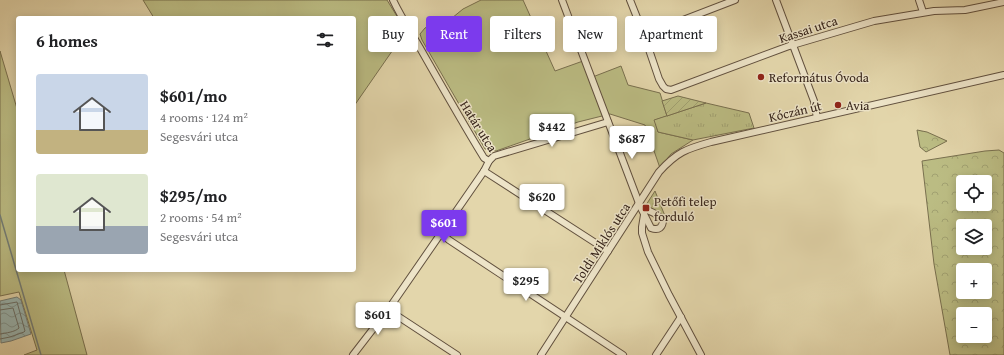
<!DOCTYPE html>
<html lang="en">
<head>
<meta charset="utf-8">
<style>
	:root { --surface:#fff; --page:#f2f2f2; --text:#202124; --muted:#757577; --accent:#7c3aed }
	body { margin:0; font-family:"Gentium Book Plus",serif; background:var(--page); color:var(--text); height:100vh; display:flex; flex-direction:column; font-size:15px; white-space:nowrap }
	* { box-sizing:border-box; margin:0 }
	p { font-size:13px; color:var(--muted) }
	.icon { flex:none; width:22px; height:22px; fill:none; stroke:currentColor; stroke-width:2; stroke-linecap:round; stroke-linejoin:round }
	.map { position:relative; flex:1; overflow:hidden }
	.panel { position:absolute; left:16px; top:16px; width:340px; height:256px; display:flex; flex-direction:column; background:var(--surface); border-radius:4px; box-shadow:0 2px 10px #0003 }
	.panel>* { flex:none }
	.banner { position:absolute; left:368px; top:16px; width:380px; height:36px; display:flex; gap:8px }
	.tools { position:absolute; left:956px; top:175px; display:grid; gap:8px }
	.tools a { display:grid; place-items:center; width:36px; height:36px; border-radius:4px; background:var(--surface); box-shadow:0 2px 10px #0003; font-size:20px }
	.price { position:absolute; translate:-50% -34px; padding:0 9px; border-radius:4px; background:#fff; color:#222; font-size:13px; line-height:26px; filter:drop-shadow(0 1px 2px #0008) }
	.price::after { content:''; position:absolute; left:50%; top:24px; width:12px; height:9px; margin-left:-6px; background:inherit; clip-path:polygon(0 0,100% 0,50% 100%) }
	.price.current { background:var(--accent); color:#fff }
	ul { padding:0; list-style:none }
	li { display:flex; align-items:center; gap:12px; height:100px; padding:0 20px }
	li span { display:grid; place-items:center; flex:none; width:112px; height:80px; border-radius:4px; color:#555 }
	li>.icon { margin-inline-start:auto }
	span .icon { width:48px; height:48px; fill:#fffc; stroke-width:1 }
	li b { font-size:17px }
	h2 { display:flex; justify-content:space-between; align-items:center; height:48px; padding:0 20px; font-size:17px }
	.tag { padding:0 14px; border-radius:4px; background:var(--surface); box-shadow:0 2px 10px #0003; font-size:14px; line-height:36px }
	.tag.current { background:var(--accent); color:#fff }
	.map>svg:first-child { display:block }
	.grass { fill:#bbbc83; stroke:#79704f }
	.forest { fill:url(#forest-crowns); stroke:#79704f; fill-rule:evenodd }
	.park { fill:url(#park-tufts); stroke:#79704f }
	.garden { fill:url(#garden-furrows); stroke:#79704f }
	.water { fill:url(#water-waves); stroke:#727d77 }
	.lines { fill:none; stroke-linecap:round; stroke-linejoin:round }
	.shore { stroke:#686e68; stroke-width:1 }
	.stream { stroke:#727d77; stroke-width:1.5 }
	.minor-casing { stroke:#62513f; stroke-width:8 }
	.minor { stroke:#ede4c8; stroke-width:6 }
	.poi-dot { fill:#8f2418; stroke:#ede4c8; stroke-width:1.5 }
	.labels { text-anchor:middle; stroke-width:3; stroke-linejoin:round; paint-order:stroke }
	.street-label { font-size:13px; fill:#37251b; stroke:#ede4c8 }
	.poi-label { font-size:13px; fill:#37251b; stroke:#ede4c8; text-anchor:start }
</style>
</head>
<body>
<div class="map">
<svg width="1004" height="355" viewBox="0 0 1004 355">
	<defs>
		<pattern id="forest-crowns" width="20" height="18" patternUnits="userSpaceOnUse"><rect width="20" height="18" fill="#bbbc83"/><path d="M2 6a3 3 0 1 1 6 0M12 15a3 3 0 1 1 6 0" fill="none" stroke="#a1a171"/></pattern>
		<pattern id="park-tufts" width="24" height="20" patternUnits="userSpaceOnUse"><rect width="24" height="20" fill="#bbbc83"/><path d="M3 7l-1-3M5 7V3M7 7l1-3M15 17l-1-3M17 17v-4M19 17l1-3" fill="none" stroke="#a1a171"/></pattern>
		<pattern id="garden-furrows" width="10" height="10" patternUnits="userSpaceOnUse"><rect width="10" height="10" fill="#bbbc83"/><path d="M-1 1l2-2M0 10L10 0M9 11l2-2" fill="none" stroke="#a1a171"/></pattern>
		<pattern id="water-waves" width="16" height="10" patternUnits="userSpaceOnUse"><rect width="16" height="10" fill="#99b7b4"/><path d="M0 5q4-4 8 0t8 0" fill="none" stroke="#7e9592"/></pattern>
	</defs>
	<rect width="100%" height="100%" fill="#e3d6ab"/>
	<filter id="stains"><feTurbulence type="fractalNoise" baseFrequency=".005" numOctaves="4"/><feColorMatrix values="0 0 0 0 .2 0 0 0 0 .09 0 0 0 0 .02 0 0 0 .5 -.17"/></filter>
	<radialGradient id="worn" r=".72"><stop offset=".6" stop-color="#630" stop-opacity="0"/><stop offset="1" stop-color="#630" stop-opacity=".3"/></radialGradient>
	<g class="grass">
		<path d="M143,0H387L406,31L354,106V18H154Z"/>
		<path d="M481,0H523L555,71L583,61L590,78L621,66L628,85L660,93L667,116L655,120L658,132L693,140L671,154L660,168L645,125L610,114L578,122L496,151L485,149L422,40L420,34L425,28L434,23L452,18L463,9Z"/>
		<path d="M0,51L18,112V270H64L87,355H24L37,350L19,292L0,296Z"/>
	</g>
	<g class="forest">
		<path d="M917,130L927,132L947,141L926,152L920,147Z"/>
		<path d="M999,150L1004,153V355H950L934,264L922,161L985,151ZM963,182H985V204H963ZM963,226H985V248H963ZM963,270H985V292H963ZM963,314H985V336H963Z"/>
	</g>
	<g class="park">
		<path d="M706,103L749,113L754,128L693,140L658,132L654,120Z"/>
		<path d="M655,191L665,216L646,205Z"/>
	</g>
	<path class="garden" d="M678,96L706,103L667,116L662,101Z"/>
	<path class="water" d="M17,297L21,300L31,334L11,341L1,343L0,301Z"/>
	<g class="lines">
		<g class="shore">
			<path d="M0,305L17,302L25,331L24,332L10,337L0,339"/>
			<path d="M0,310L13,308L19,328C15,332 6,333 0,334"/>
		</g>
		<path class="stream" d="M0,215L41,355"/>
		<defs>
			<g id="minor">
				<path d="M393,0C401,17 411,32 420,48C441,85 462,122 484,158L489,161"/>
				<path d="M562,0L640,206L651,228C659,231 663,227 663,220C657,212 648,212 640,206"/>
				<path d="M630,0L644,35L659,79L663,86L666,89L671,90L789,46L874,21L934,11L965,10L1004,2"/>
				<path d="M776,0L814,101L817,118"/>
				<path d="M919,0L923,12"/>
				<path d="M644,35L735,0"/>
				<path d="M484,171L608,251"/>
				<path d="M644,215L642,227V233L648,252L669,295L701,355"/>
				<path d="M441,233L449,240L623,355"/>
				<path d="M390,307L396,315L457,355"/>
				<path d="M353,355L390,307L484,171L489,161L494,156L608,122"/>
				<path d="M541,355L659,172C677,152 686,149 711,142L1004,75"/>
				<path d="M656,355L681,317"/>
			</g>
		</defs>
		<use href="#minor" class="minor-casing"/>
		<use href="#minor" class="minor"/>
	</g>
	<g class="poi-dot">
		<circle cx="761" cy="77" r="4"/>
		<circle cx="838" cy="105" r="4"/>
		<rect x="642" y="204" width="8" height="8" rx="2"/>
	</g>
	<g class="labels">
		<g class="street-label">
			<text transform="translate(808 29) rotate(-18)" y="5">Kassai utca</text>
			<text transform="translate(795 111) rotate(-13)" y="5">Kóczán út</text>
			<text transform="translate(479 126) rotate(58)" y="5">Határ utca</text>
			<text transform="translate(601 243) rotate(-57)" y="5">Toldi Miklós utca</text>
		</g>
		<g class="poi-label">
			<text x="769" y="82">Református Óvoda</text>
			<text x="846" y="110">Avia</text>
			<text x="654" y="206">Petőfi telep<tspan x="654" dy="15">forduló</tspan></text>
		</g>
	</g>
	<rect width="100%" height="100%" filter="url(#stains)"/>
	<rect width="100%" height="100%" fill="url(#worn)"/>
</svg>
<div class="tools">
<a><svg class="icon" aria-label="locate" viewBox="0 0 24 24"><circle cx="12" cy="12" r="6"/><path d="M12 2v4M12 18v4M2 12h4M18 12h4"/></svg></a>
<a><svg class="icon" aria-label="layers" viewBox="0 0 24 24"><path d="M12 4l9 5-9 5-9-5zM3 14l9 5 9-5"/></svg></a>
<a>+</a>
<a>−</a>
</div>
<b class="price" style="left:552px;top:148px">$442</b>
<b class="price" style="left:632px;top:160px">$687</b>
<b class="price" style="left:542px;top:218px">$620</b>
<b class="price current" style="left:444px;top:244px">$601</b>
<b class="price" style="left:526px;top:302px">$295</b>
<b class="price" style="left:378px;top:336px">$601</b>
<div class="banner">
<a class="tag">Buy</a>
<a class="tag current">Rent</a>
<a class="tag">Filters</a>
<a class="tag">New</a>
<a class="tag">Apartment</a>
</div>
<section class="panel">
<h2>6 homes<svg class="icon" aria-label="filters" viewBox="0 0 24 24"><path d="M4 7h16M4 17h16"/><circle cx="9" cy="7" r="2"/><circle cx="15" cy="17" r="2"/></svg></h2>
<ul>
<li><span style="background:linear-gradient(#c9d6e8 70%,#c2b280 0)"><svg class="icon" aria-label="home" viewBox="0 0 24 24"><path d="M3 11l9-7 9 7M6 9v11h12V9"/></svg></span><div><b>$601/mo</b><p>4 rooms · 124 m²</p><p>Segesvári utca</p></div></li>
<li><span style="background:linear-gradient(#dfe7d0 65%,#9aa5b1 0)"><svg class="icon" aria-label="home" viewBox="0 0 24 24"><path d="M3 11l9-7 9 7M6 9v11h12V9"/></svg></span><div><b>$295/mo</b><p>2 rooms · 54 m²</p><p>Segesvári utca</p></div></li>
</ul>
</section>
</div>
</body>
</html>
